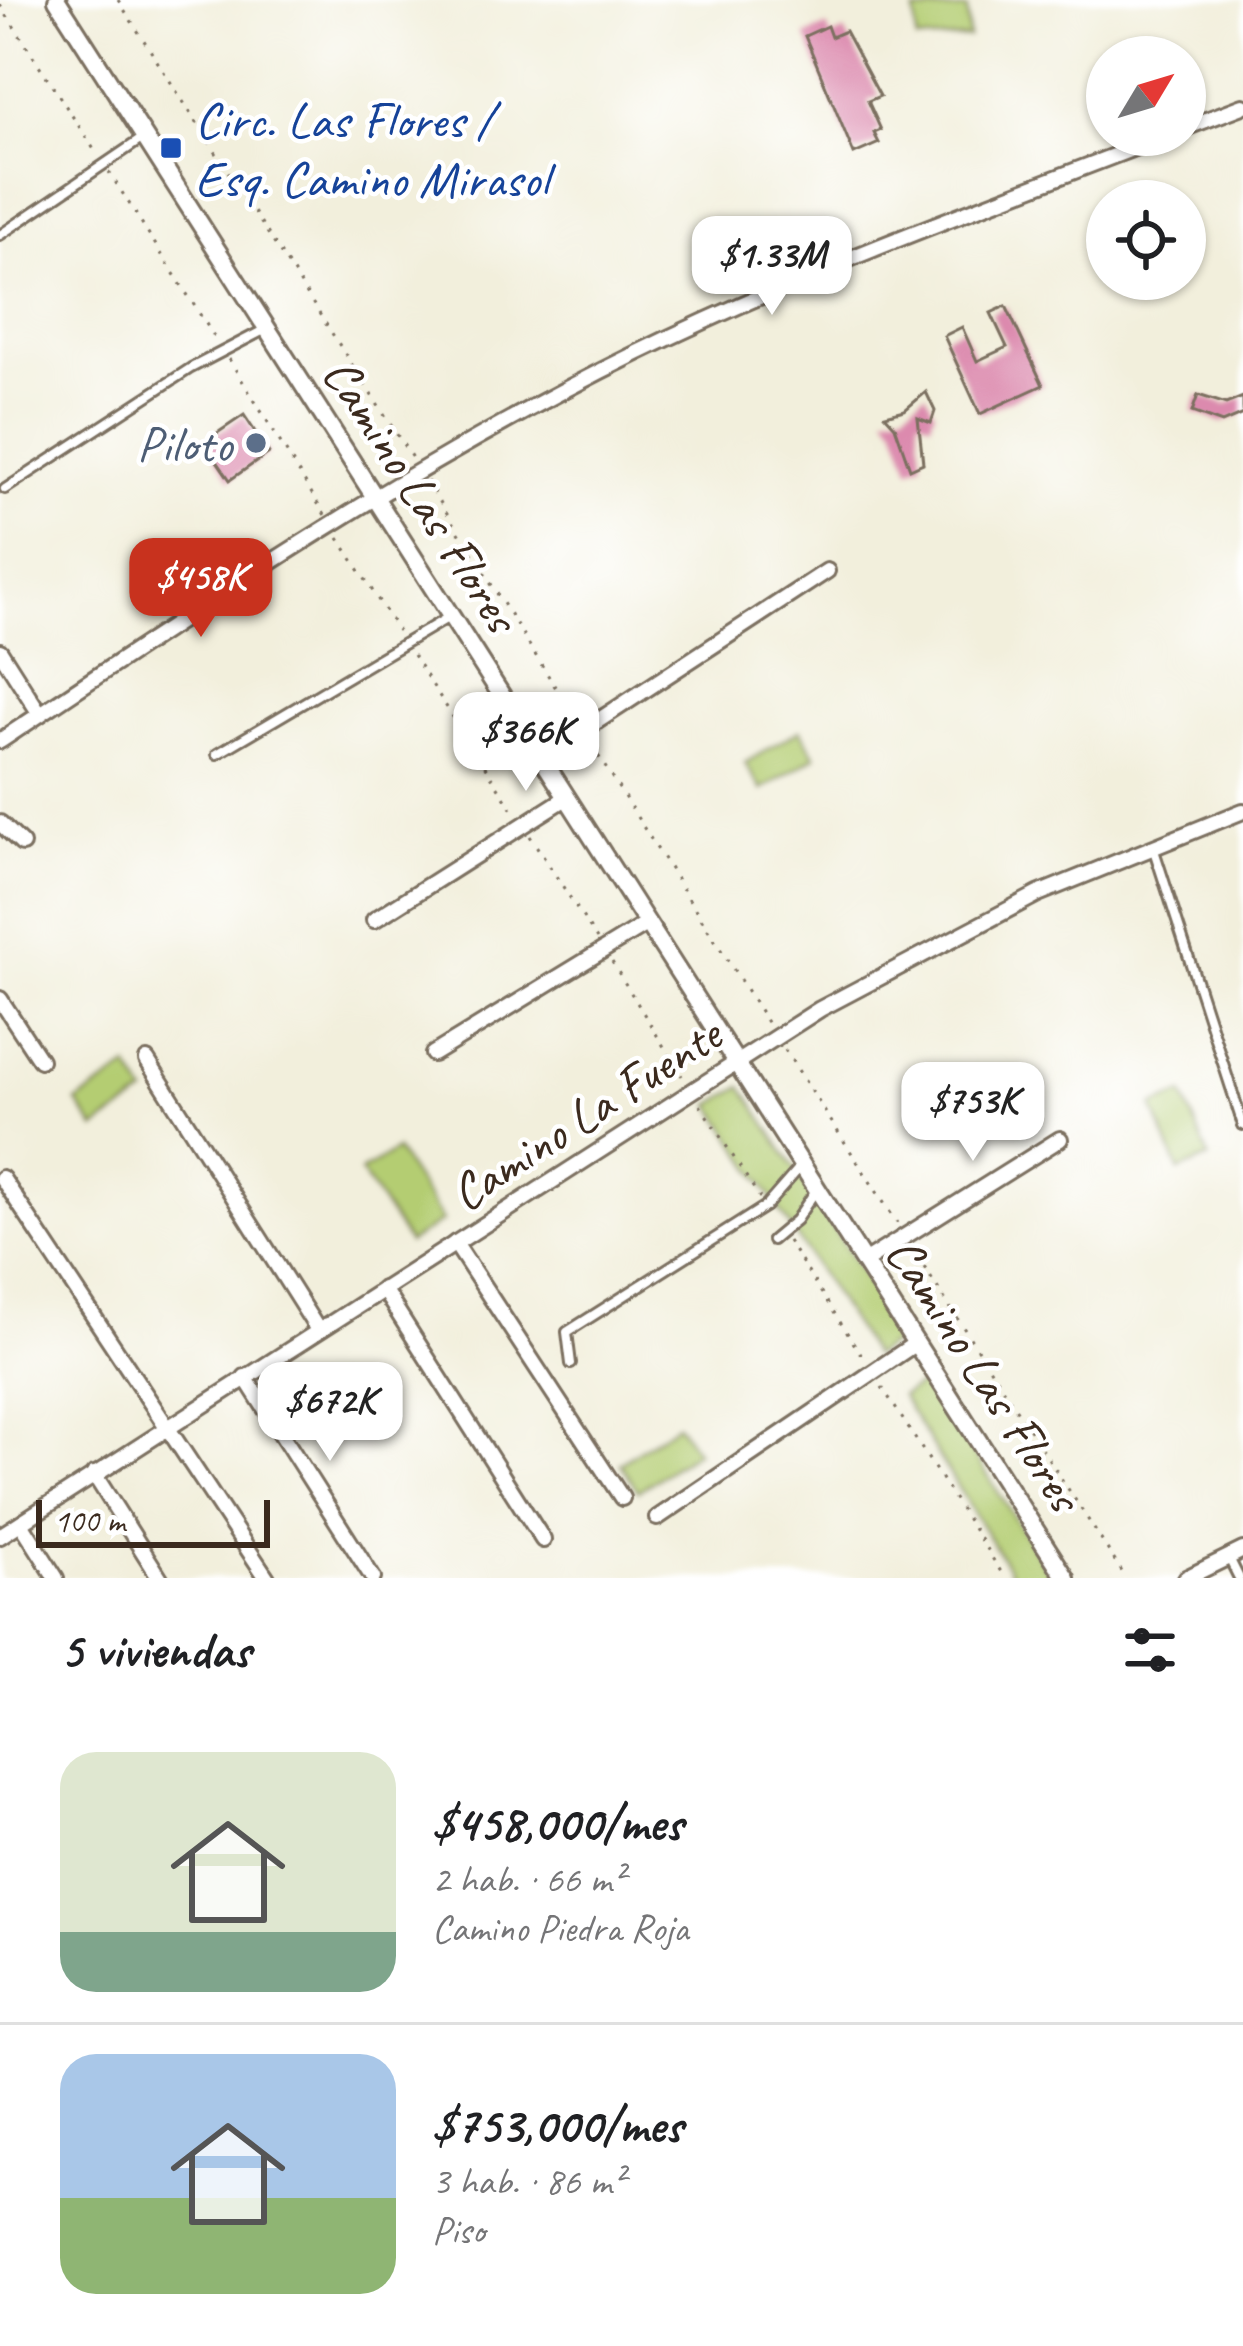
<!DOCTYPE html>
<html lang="es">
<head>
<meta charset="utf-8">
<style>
	:root { --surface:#fff; --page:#f6f6f6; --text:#202124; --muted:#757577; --line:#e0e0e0; --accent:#c8321e }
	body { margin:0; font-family:Caveat,sans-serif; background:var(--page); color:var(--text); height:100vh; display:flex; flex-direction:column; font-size:45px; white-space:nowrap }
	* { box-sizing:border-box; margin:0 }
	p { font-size:39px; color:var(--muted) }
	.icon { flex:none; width:66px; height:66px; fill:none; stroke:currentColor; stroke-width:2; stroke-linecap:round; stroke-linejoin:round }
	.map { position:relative; height:1578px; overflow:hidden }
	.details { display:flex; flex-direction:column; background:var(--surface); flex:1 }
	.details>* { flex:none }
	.needle { width:78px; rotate:52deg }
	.controls { position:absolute; left:1086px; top:36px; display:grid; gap:24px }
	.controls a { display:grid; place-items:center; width:120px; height:120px; border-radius:50%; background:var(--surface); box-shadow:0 3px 9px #0004; font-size:60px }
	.scale { position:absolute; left:36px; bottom:30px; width:234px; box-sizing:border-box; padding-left:12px; border:6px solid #3b2a1e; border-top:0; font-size:33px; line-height:42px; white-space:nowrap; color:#3b2a1e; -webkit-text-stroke:9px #fff; paint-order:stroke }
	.price { position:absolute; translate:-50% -102px; padding:0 27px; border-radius:24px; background:#fff; color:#222; font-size:39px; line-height:78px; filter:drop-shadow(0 3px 6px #0008) }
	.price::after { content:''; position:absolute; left:50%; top:72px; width:36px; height:27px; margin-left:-18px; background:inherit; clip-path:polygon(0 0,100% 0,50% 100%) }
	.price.selected { background:var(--accent); color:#fff }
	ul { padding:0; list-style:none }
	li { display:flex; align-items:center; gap:36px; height:300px; padding:0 60px }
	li+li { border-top:3px solid var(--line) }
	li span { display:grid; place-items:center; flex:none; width:336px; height:240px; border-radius:36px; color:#555 }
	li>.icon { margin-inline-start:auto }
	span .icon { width:144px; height:144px; fill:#fffc; stroke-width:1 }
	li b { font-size:51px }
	h2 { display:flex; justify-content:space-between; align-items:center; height:144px; padding:0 60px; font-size:51px }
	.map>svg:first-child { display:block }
	.green { fill:#b4cd72; stroke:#787c48; stroke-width:3 }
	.building { fill:#dc8aae }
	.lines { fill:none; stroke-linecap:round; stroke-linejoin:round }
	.service-casing { stroke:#7b6f60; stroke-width:14 }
	.minor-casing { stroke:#7b6f60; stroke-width:20 }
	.tertiary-casing { stroke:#7b6f60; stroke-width:22 }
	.path { stroke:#7b6f60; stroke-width:3; stroke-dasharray:3 9; stroke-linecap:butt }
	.service { stroke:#fff; stroke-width:8 }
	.minor { stroke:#fff; stroke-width:14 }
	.tertiary { stroke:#fff; stroke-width:16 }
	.transit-dot { fill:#1a4fb4; stroke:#fff; stroke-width:4.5 }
	.service-dot { fill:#5c6f8a; stroke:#fff; stroke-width:4.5 }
	.labels { text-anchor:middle; stroke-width:9; stroke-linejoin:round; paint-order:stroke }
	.transit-label { font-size:51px; fill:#164399; stroke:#fff; text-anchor:start }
	.service-label { font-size:51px; fill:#4e5e75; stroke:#fff; text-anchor:end }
	.street-label { font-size:51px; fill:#3b2a1e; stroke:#fff }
</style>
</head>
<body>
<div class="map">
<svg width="1243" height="1578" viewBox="0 0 1243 1578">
	<rect width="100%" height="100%" fill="#fff"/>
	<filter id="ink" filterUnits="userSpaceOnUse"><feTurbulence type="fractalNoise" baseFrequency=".00833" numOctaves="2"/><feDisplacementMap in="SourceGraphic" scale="24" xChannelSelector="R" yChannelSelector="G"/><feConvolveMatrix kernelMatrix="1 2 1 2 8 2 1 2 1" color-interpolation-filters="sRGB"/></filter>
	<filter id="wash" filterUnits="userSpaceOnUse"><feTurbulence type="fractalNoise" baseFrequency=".004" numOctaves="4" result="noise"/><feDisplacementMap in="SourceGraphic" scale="48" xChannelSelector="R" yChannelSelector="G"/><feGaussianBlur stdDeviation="2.7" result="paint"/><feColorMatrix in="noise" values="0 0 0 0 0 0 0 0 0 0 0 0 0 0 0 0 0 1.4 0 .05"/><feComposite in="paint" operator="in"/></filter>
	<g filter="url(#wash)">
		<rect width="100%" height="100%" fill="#f2efdc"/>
		<g class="green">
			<path d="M967,9L969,38L917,41L915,12Z"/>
			<path d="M800,730L816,756L762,790L745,763Z"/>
			<path d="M129,1068L146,1095L95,1129L77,1102Z"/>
			<path d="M742,1086L903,1337L873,1356L712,1105Z"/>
			<path d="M1183,1094L1209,1158L1179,1171L1153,1106Z"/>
			<path d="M396,1150L442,1221L408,1243L361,1172Z"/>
			<path d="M928,1380L1052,1578H1014L901,1396Z"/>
			<path d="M677,1424L696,1451L638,1491L620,1463Z"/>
		</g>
		<g id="blocks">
			<g class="building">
				<path d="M827,26L831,37L845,31L880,96L868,101L881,130L874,133L879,143L854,154L805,36Z"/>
				<path d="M1006,306L1043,385L980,414L944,336L962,327L977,361L1007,347L991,313Z"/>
				<path d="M926,392L935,411L931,423L918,418L923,463L910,469L895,426L885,415L905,410Z"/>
				<path d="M1198,395L1226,404L1243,397V414L1222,423L1192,412Z"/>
				<path d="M244,415L269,453L230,480L204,442Z"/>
			</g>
		</g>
	</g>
	<g filter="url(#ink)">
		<use href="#blocks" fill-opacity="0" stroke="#7b6f60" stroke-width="3"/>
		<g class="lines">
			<defs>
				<g id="service">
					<path d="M0,235L143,138"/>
					<path d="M5,489L191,368L264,330"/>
					<path d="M217,754L449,617"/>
					<path d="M1153,847L1243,1125"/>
					<path d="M772,1240L796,1220L816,1190"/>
					<path d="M571,1364L567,1332L766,1206L801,1166"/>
					<path d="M1229,1558L1239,1578"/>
				</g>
				<g id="minor">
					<path d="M1185,128L1243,106"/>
					<path d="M0,651L40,714"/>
					<path d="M0,741C206,603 415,462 637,353C809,269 990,204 1168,135"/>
					<path d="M541,758L827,571"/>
					<path d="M0,823L22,844"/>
					<path d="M374,920L566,798"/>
					<path d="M0,999L40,1060"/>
					<path d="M433,1054L646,924"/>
					<path d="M147,1060L318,1330"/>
					<path d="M2,1178L267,1578"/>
					<path d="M455,1243L622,1498"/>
					<path d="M864,1262L1060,1139"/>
					<path d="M383,1289L543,1540"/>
					<path d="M245,1377L373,1578"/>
					<path d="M94,1474L160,1578"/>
					<path d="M657,1518L916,1343"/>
					<path d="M21,1523L56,1578"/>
					<path d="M0,1536L820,1009L1038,894L1243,811"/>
					<path d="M1186,1578L1243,1550"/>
				</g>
				<path id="tertiary" d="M57,0L1066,1578"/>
			</defs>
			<use href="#service" class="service-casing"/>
			<use href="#minor" class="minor-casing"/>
			<use href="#tertiary" class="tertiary-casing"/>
			<g class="path">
				<path d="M118,0L412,458"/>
				<path d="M0,5L97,154"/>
				<path d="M109,172L217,341"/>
				<path d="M229,359L325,515"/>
				<path d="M427,481L574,717"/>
				<path d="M339,538L398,631"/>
				<path d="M413,655L515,813"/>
				<path d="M592,746L770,1027"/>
				<path d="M530,836L597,939"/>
				<path d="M612,962L682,1076"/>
				<path d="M785,1050L897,1223"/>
				<path d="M700,1105L760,1198"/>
				<path d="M788,1241L864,1359"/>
				<path d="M911,1247L1126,1578"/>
				<path d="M882,1387L1005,1578"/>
			</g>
			<use href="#service" class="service"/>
			<use href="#minor" class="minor"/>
			<use href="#tertiary" class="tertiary"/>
		</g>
	</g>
	<rect class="transit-dot" x="159" y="136" width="24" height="24" rx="6"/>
	<circle class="service-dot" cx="256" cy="443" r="12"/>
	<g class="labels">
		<g class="transit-label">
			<text x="195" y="137">Circ. Las Flores /<tspan x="195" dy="59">Esq. Camino Mirasol</tspan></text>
		</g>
		<g class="service-label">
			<text x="232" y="461">Piloto</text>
		</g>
		<g class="street-label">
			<text transform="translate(422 494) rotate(57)" y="18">Camino Las Flores</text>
			<text transform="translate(585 1113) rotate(-33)" y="18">Camino La Fuente</text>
			<text transform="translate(985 1373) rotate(57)" y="18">Camino Las Flores</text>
		</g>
	</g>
</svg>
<div class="controls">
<a><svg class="needle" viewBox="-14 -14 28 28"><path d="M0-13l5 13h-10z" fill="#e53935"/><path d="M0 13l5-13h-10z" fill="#757577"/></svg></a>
<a><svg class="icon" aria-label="locate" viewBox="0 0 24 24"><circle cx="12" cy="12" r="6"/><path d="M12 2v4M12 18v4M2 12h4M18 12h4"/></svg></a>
</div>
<div class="scale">100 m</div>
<b class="price" style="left:772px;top:318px">$1.33M</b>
<b class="price selected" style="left:201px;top:640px">$458K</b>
<b class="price" style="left:526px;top:794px">$366K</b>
<b class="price" style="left:973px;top:1164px">$753K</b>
<b class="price" style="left:330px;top:1464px">$672K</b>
</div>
<section class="details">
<h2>5 viviendas<svg class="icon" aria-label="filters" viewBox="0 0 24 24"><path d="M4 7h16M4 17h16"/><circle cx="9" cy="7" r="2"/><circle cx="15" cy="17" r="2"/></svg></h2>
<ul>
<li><span style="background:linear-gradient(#dfe7d0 75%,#7fa58c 0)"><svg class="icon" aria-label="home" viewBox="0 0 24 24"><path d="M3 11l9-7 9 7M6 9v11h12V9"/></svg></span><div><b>$458,000/mes</b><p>2 hab. · 66 m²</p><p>Camino Piedra Roja</p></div></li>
<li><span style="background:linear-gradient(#a9c7e8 60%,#8fb573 0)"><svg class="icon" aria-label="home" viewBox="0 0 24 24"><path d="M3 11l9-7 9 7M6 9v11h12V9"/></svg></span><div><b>$753,000/mes</b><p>3 hab. · 86 m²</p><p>Piso</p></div></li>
</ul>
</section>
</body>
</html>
